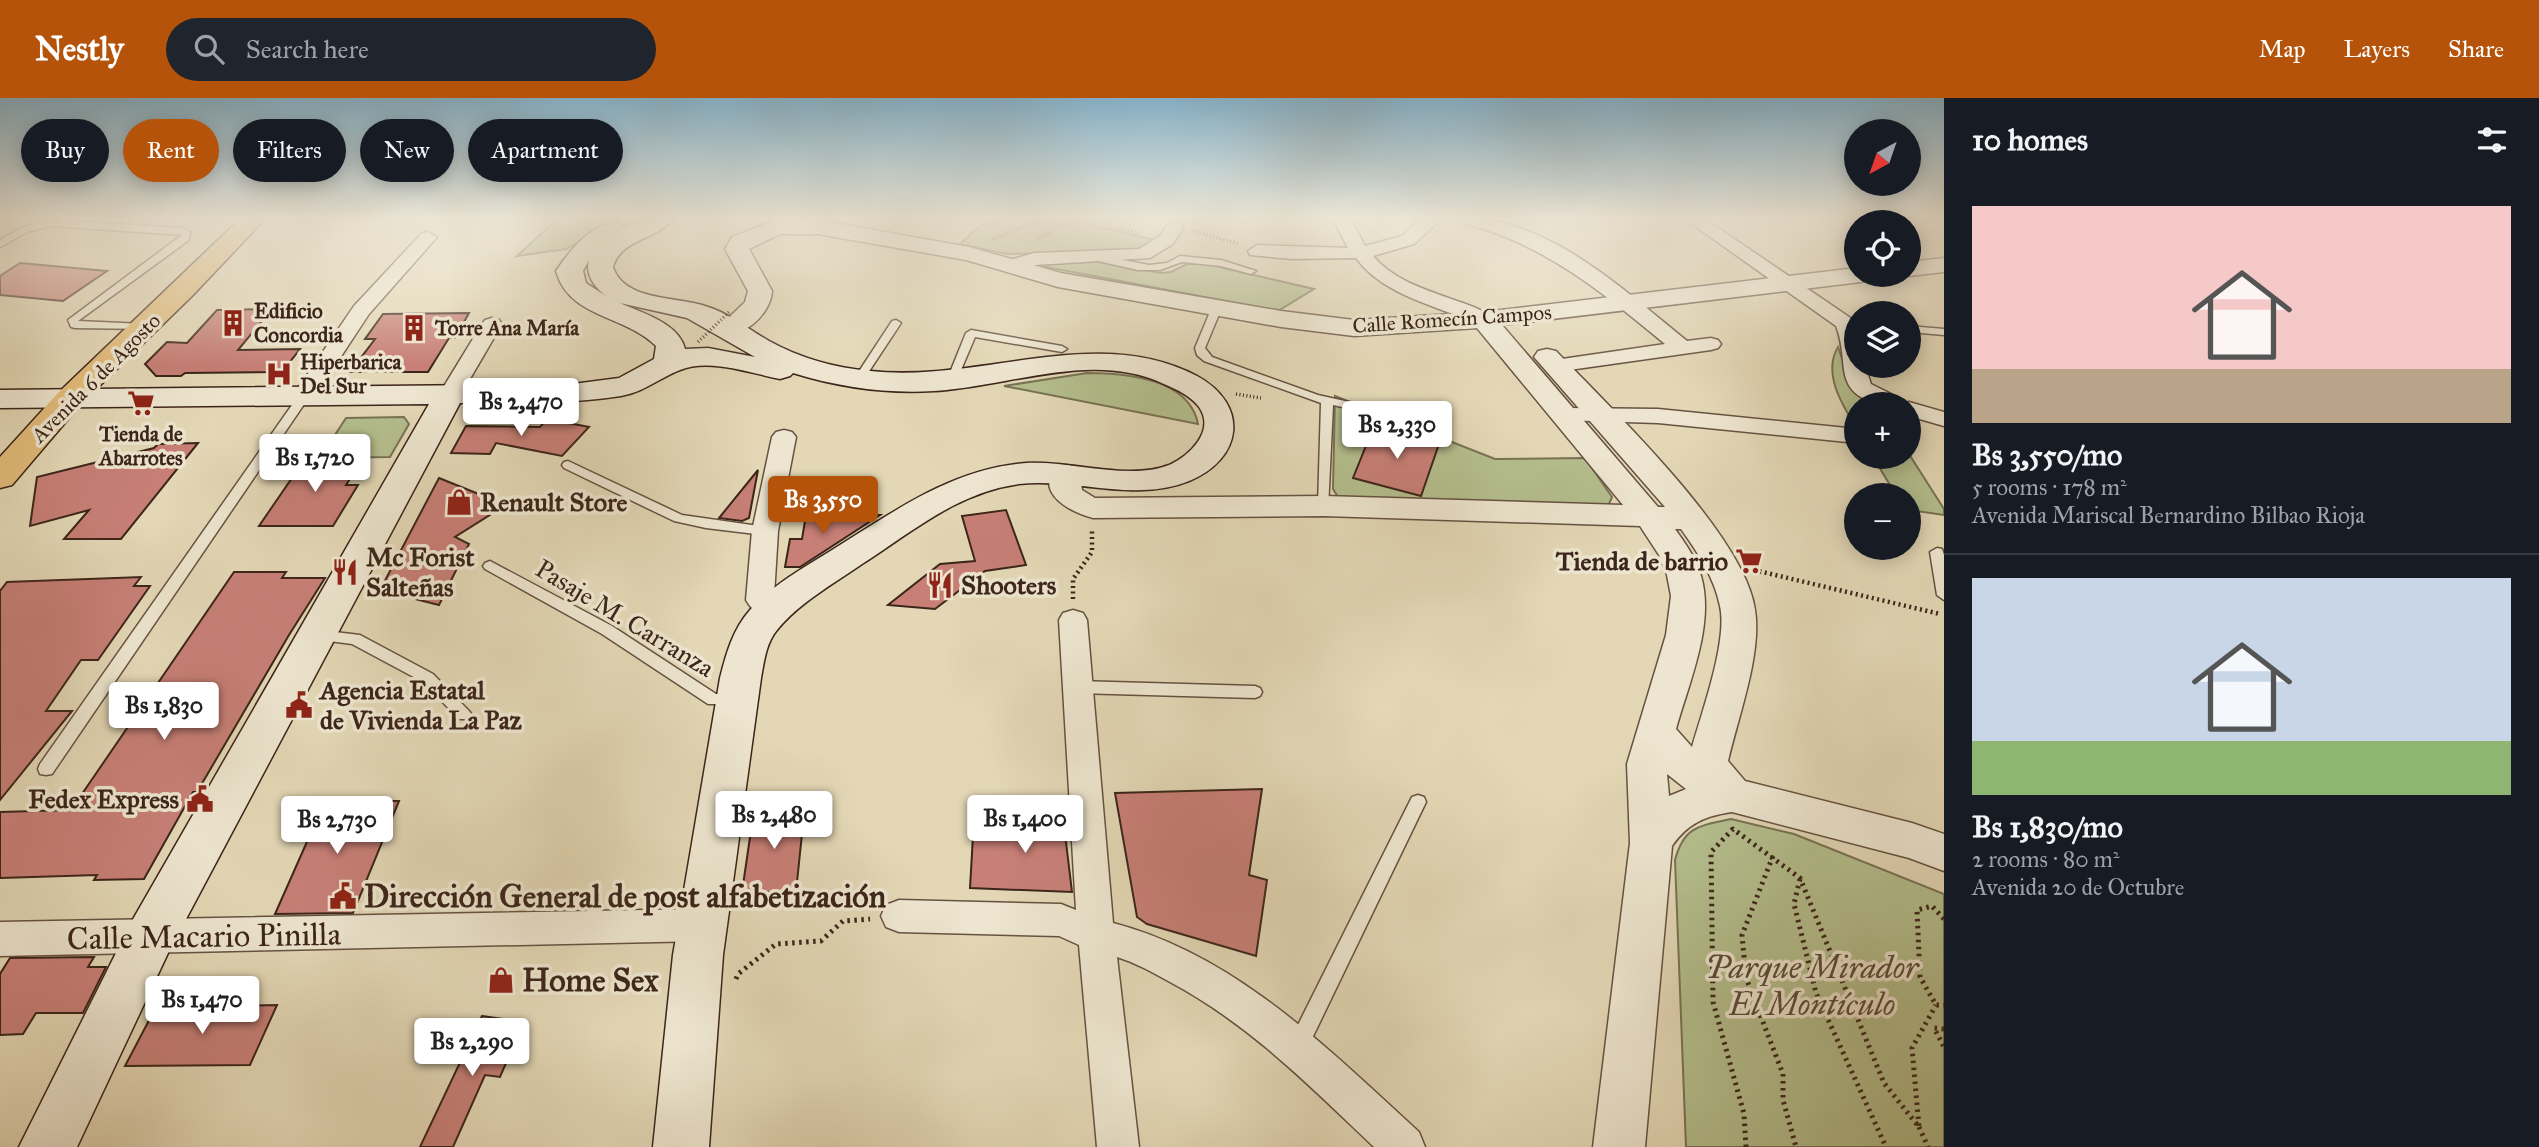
<!DOCTYPE html>
<html lang="en">
<head>
<meta charset="utf-8">
<style>
	:root { --surface:#171b24; --page:#20242c; --text:#f1f3f6; --muted:#9ea1a6; --line:#363941; --accent:#b45309 }
	body { margin:0; font-family:"IM FELL Great Primer",serif; background:var(--page); color:var(--text); height:100vh; display:flex; flex-direction:column; font-size:26px; white-space:nowrap }
	* { box-sizing:border-box; margin:0 }
	p { font-size:23px; color:var(--muted) }
	.icon { flex:none; width:38px; height:38px; fill:none; stroke:currentColor; stroke-width:2; stroke-linecap:round; stroke-linejoin:round }
	.map { position:relative; flex:1; overflow:hidden }
	.drawer { display:flex; flex-direction:column; background:var(--surface); width:595px }
	.drawer>* { flex:none }
	.top-card { position:absolute; left:21px; top:21px; width:665px; height:63px; display:flex; gap:14px }
	.needle { width:46px; rotate:220deg }
	.fabs { position:absolute; left:1844px; top:21px; display:grid; gap:14px }
	.fabs a { display:grid; place-items:center; width:77px; height:77px; border-radius:50%; background:var(--surface); box-shadow:0 4px 18px #0003; font-size:35px }
	.price { position:absolute; translate:-50% -60px; padding:0 16px; border-radius:7px; background:#fff; color:#222; font-size:23px; line-height:46px; filter:drop-shadow(0 2px 4px #0008) }
	.price::after { content:''; position:absolute; left:50%; top:42px; width:21px; height:16px; margin-left:-10px; background:inherit; clip-path:polygon(0 0,100% 0,50% 100%) }
	.price.current { background:var(--accent); color:#fff }
	ul { padding:0; list-style:none }
	li { display:grid; align-content:center; gap:14px; height:371px; padding:0 28px }
	li+li { border-top:2px solid var(--line) }
	li span { display:grid; place-items:center; height:217px; border-radius:0px; color:#555 }
	li>.icon { margin-inline-start:auto }
	span .icon { width:126px; height:126px; fill:#fffc; stroke-width:1 }
	li b { font-size:30px }
	h2 { display:flex; justify-content:space-between; align-items:center; height:84px; padding:0 28px; font-size:30px }
	.pill { padding:0 24px; border-radius:32px; background:var(--surface); box-shadow:0 4px 18px #0003; font-size:24px; line-height:63px }
	.pill.current { background:var(--accent); color:#fff }
	header { display:flex; align-items:center; gap:42px; box-sizing:border-box; height:98px; padding:0 35px; background:var(--accent); color:#fff }
	header strong { font-size:33px }
	nav { display:flex; gap:38px; margin-inline-start:auto; font-size:24px }
	.search { width:490px; height:63px; background:var(--page); display:flex; align-items:center; gap:18px; box-sizing:border-box; padding:0 24px; border-radius:38px; color:var(--muted); font-size:26px }
	main { display:flex; flex:1; min-height:0 }
	.map>svg:first-child { display:block }
	.green { fill:#b4be8d; stroke:#787254; stroke-width:2 }
	.building { fill:#c77f76; stroke:#3c251a; stroke-width:2 }
	.lines { fill:none; stroke-linecap:round; stroke-linejoin:round }
	.service-casing { stroke:#665241; stroke-width:3 }
	.minor-casing { stroke:#665241; stroke-width:3 }
	.tertiary-casing { stroke:#665241; stroke-width:3 }
	.secondary-casing { stroke:#3c251a; stroke-width:3 }
	.primary-casing { stroke:#3c251a; stroke-width:3 }
	.path-far2 { stroke:#3c251a; stroke-width:3.5; stroke-dasharray:1 2.5; stroke-linecap:butt }
	.path-far1 { stroke:#3c251a; stroke-width:4.5; stroke-dasharray:2 3.5; stroke-linecap:butt }
	.path { stroke:#3c251a; stroke-width:5; stroke-dasharray:2.5 4.5; stroke-linecap:butt }
	.service { fill:#ede5cf; fill-rule:evenodd }
	.minor { fill:#ede5cf; fill-rule:evenodd }
	.tertiary { fill:#ede5cf; fill-rule:evenodd }
	.secondary { fill:#ede5cf; fill-rule:evenodd }
	.primary { fill:#e2bc7a; fill-rule:evenodd }
	.path-bridge { stroke:#3c251a; stroke-width:3.5; stroke-dasharray:1 2.5; stroke-linecap:butt }
	.labels { text-anchor:middle; stroke-width:7; stroke-linejoin:round; paint-order:stroke }
	.far-poi-label { font-size:21px; font-weight:bold; fill:#3c251a; stroke:#ede5cf; text-anchor:start }
	.far-street-label { font-size:21px; fill:#3c251a; stroke:#ede5cf }
	.poi-label { font-size:26px; font-weight:bold; fill:#3c251a; stroke:#ede5cf; text-anchor:start }
	.street-label { font-size:26px; fill:#3c251a; stroke:#ede5cf }
	.near-poi-label { font-size:32px; font-weight:bold; fill:#3c251a; stroke:#ede5cf; text-anchor:start }
	.near-street-label { font-size:32px; fill:#3c251a; stroke:#ede5cf }
	.near-park-label { font-size:32px; font-style:italic; fill:#5a4b37; stroke:#ede5cf }
</style>
</head>
<body>
<header>
<strong>Nestly</strong>
<div class="search"><svg class="icon" aria-label="search" viewBox="0 0 24 24"><circle cx="10" cy="10" r="6"/><path d="M15 15l6 6"/></svg>Search here</div>
<nav><a>Map</a><a>Layers</a><a>Share</a></nav>
</header>
<main>
<div class="map">
<svg width="1944" height="1049" viewBox="0 0 1944 1049">
	<rect width="100%" height="100%" fill="#e3d7b5"/>
	<filter id="stains"><feTurbulence type="fractalNoise" baseFrequency=".00286" numOctaves="4"/><feColorMatrix values="0 0 0 0 .2 0 0 0 0 .09 0 0 0 0 .02 0 0 0 .5 -.17"/></filter>
	<radialGradient id="worn" r=".72"><stop offset=".6" stop-color="#630" stop-opacity="0"/><stop offset="1" stop-color="#630" stop-opacity=".3"/></radialGradient>
	<g class="green">
		<path d="M557,121H617L566,151L517,158Z"/>
		<path d="M988,121H1066L1155,142L1135,154L1007,156L960,146Z"/>
		<path d="M1094,163L1160,175L1171,174L1187,166H1207L1314,191L1278,213L1036,167Z"/>
		<path d="M1838,249C1848,277 1849,290 1876,306H1857V331C1843,308 1822,276 1838,249Z"/>
		<path d="M1087,275C1124,275 1189,280 1198,326L1004,288Z"/>
		<path d="M1335,298L1495,361L1585,360L1612,399L1609,406L1595,408L1338,399L1333,391Z"/>
		<path d="M404,319L409,326L390,359L320,360L346,320Z"/>
		<path d="M1909,356L1944,411V417L1909,412V397H1896L1873,359H1909Z"/>
		<path d="M1731,721L1794,736L1944,796V1049H1686L1675,762C1684,728 1699,728 1731,721Z"/>
	</g>
	<g class="building">
		<path d="M20,165L107,173L63,203L0,197V178Z"/>
		<path d="M272,211L238,252L300,251L282,274L185,275L181,278H156L145,266L167,244L187,245L217,212Z"/>
		<path d="M469,215L455,240H449L428,274H350L375,241H365L383,216Z"/>
		<path d="M547,321L589,329L562,358L496,345L490,356L451,355L466,328L540,329Z"/>
		<path d="M1374,328L1439,346L1421,398L1353,380Z"/>
		<path d="M198,345L121,441H64L89,412L30,428L37,379L154,350L158,346Z"/>
		<path d="M305,361H363L346,387H358L333,428H259Z"/>
		<path d="M758,372L749,420L742,423L719,420Z"/>
		<path d="M439,380L481,397L501,410L455,439L469,446L439,507L380,492Z"/>
		<path d="M1006,412L1026,467L985,473L935,511L888,507L940,466L975,463L962,418Z"/>
		<path d="M806,417H880L800,469H785L790,441H802Z"/>
		<path d="M234,474H286L282,480H325L289,537L197,694H193L144,781L94,782L97,777L0,780V714L71,712Z"/>
		<path d="M141,479L134,488H150L98,562H81L46,613H72L0,702V493L7,484Z"/>
		<path d="M1262,691L1249,777L1267,782L1256,858L1147,826L1137,819L1115,695Z"/>
		<path d="M316,703H399L353,815L275,816L310,737H299Z"/>
		<path d="M755,705L804,716L796,794H742Z"/>
		<path d="M1014,710L1062,711L1072,794L970,790L973,738L1014,740Z"/>
		<path d="M94,859L88,869H106L83,915H36L23,936L0,937V876L10,860Z"/>
		<path d="M277,907L250,967L125,968L156,909Z"/>
		<path d="M482,918L524,924L500,979L485,977L453,1049H420Z"/>
	</g>
	<g class="lines">
		<defs>
			<g id="service">
				<path d="M50,122L182,130L190,134L189,142L78,223L144,226L149,229L148,231L75,230L71,229L68,222L182,137L50,128L27,134L0,149V142L21,130Z"/>
				<path d="M1092,156L1149,167L1167,165L1180,158L1221,162L1256,173L1251,176L1221,168L1182,164L1160,172H1138L1089,161L1087,159Z"/>
				<path d="M1217,206L1222,209L1205,250L1212,259L1318,297L1367,308L1412,331L1410,333H1402L1360,313L1333,307L1328,411H1320L1318,408L1321,305L1204,263L1197,257L1195,250L1212,209Z"/>
				<path d="M896,222L901,225L864,281L859,284L855,283L854,281L892,223Z"/>
				<path d="M1909,228L1944,231V237L1909,234Z"/>
				<path d="M971,232L1062,248L1067,251L1062,254L975,239L961,272L964,282L963,284H955L951,272L966,235Z"/>
				<path d="M303,296L309,299L52,676L46,677L40,676L38,671L40,666L299,297Z"/>
				<path d="M568,363L682,417L765,429L771,433L765,437L706,430L674,423L564,370L562,367L564,364Z"/>
				<path d="M1937,450L1942,451L1944,457V502L1937,497L1930,454Z"/>
				<path d="M490,463L612,528L716,596L740,598L742,602L740,606H708L602,536L485,471L483,468L485,465Z"/>
				<path d="M318,532L360,537L433,576L469,613L472,617L469,621H459L423,584L352,546L313,541L311,537L313,533Z"/>
				<path d="M1076,583L1255,588L1260,590L1262,594L1260,598L1255,600L1076,595L1071,593L1069,589L1071,585Z"/>
				<path d="M1418,697L1424,699L1426,704L1305,955L1298,958L1291,955L1288,948L1291,941L1412,699Z"/>
			</g>
			<g id="minor">
				<path d="M1333,121H1351L1365,148L1402,138L1421,121H1441L1414,146L1373,158C1395,184 1430,193 1460,204C1471,208 1487,213 1494,222L1491,226H1477C1436,207 1384,198 1356,160L1292,161L1250,157L1248,153L1257,147L1348,150Z"/>
				<path d="M1460,121C1543,115 1626,194 1687,243L1711,240L1718,242L1721,246L1718,250L1711,252L1555,274L1547,273L1544,268L1547,263L1555,262L1665,246C1602,194 1543,145 1463,125Z"/>
				<path d="M1685,121H1705L1852,221L1857,229V268H1865L1871,286L1901,301L1904,306L1909,304L1944,314V328L1909,318V306C1881,306 1849,307 1844,272C1842,256 1842,243 1836,228Z"/>
				<path d="M1175,124L1184,129L1173,146L1150,160L1035,167L1010,174L1001,168L1003,164L1034,155L1139,151L1160,138L1169,125Z"/>
				<path d="M428,134L437,139L369,216L311,304H295L292,299L354,208L422,135Z"/>
				<path d="M492,220L499,222L502,226L460,298L457,303H441L438,298L482,226L485,222Z"/>
				<path d="M1566,310L1658,311L1857,331V345L1658,325L1558,322L1555,317L1558,312Z"/>
				<path d="M784,332L792,334L796,339L778,433L774,498L788,512L784,519C768,524 754,516 746,502L752,433L772,339L776,334Z"/>
				<path d="M1073,512L1083,515L1087,522L1113,825C1236,857 1328,951 1419,1034L1425,1049H1374C1310,988 1249,926 1170,884C1152,874 1136,865 1117,859L1139,1049H1097L1079,847L1059,838L899,834L886,829L881,818L886,807L899,802L1061,806L1076,812L1059,522L1063,515Z"/>
				<path d="M702,811L715,815L720,827L715,839L702,843L0,858V824Z"/>
			</g>
			<g id="tertiary">
				<path d="M777,122H818L969,149L1061,175L1281,213L1354,222L1484,214L1857,170V177H1873L1869,182L1861,184L1502,227L1658,409H1665L1534,259L1538,253L1547,251L1556,253C1610,310 1745,437 1755,512C1762,556 1738,619 1728,663L1745,683L1912,725L1944,736V773L1909,760L1732,714C1705,718 1688,725 1672,748L1645,1049H1593L1630,745L1627,666L1666,537L1671,498L1667,477L1659,457L1640,428L1324,418L1093,420C1071,414 1036,397 1054,369L1065,367L1076,369L1080,376L1082,392L1095,400L1324,398L1623,407L1477,230L1354,238L1281,229L1058,189L966,162L818,136H780L749,151L772,193C771,215 744,241 722,235L718,230L745,204L748,193L725,151L732,139ZM1675,431H1681C1698,455 1714,479 1720,508C1728,542 1702,614 1692,649L1676,631C1689,584 1715,526 1701,478C1696,460 1685,445 1675,431ZM1667,676L1686,691L1669,698Z"/>
				<path d="M1944,160V174L1909,178L1904,177H1909V164Z"/>
			</g>
			<path id="secondary" d="M642,121H673C658,142 621,140 613,169C624,204 679,198 708,209C730,216 748,231 769,243C800,260 835,270 871,273C980,285 1096,225 1197,278C1250,307 1243,361 1189,383C1134,405 1076,380 1019,386C958,394 912,434 862,466C833,486 799,505 777,532C766,545 764,564 761,580L723,857L709,1049H653L673,857L720,580C726,556 733,531 750,512C774,485 809,467 840,447C899,410 954,371 1026,365C1069,362 1129,383 1169,367C1189,358 1216,333 1199,309C1191,298 1176,291 1164,286C1092,252 1009,289 934,293C887,296 838,289 793,275L790,278L780,281C750,275 709,260 680,272C659,280 644,294 621,298C568,306 514,305 460,305L168,855L77,1049H19L132,823L429,306L0,310V292L573,286L619,280L654,261L656,248C625,217 569,220 556,173C570,152 588,130 614,124L625,129ZM589,162C585,176 594,189 606,198L586,185L583,173ZM620,205L687,220L755,259L708,250L685,251C679,225 642,215 620,205Z"/>
			<path id="primary" d="M240,121H265L192,198L81,306L12,387L0,390V359L59,294Z"/>
		</defs>
		<use href="#service" class="service-casing"/>
		<use href="#minor" class="minor-casing"/>
		<use href="#tertiary" class="tertiary-casing"/>
		<use href="#secondary" class="secondary-casing"/>
		<use href="#primary" class="primary-casing"/>
		<g class="path-far2">
			<path d="M1066,121H1076"/>
			<path d="M1080,121L1139,135"/>
			<path d="M1193,133L1239,146"/>
			<path d="M1038,140L1047,137L1057,128H1070L1075,123"/>
			<path d="M993,141L1044,121"/>
			<path d="M1236,296L1261,300"/>
		</g>
		<g class="path-far1">
			<path d="M1754,472L1940,516"/>
			<path d="M1073,501V481L1092,454V432"/>
		</g>
		<g class="path">
			<path d="M1773,758L1742,837L1746,880L1783,976V1002L1796,1049"/>
			<path d="M1800,781L1794,806L1816,895L1886,1049"/>
			<path d="M1944,821L1932,808L1917,812L1920,879L1936,907H1944"/>
			<path d="M736,881L738,876L776,846L821,843L843,823L870,821"/>
			<path d="M1944,931L1934,930L1944,949"/>
			<path d="M1919,1029L1928,1049"/>
			<path d="M1746,1049L1744,1016L1713,904L1711,754L1733,731L1800,780L1884,985L1919,1029L1912,950L1936,907"/>
		</g>
		<use href="#service" class="service"/>
		<use href="#minor" class="minor"/>
		<use href="#tertiary" class="tertiary"/>
		<use href="#secondary" class="secondary"/>
		<use href="#primary" class="primary"/>
		<path class="path-bridge" d="M698,244L729,214"/>
	</g>
	<linearGradient id="sky" x2="0" y2="1"><stop stop-color="#87b6d0"/><stop offset="0.45" stop-color="#f2edde"/><stop offset="1" stop-color="#f2edde" stop-opacity="0"/></linearGradient>
	<rect width="1944" height="267" fill="url(#sky)"/>
	<defs>
		<symbol id="building-bare" viewBox="-9 -9 18 18"><path d="M-4-6H4V6H1V3H-1V6H-4ZM-2.5-4.3h1.7v1.8h-1.7ZM.8-4.3h1.7v1.8H.8ZM-2.5-1h1.7V.8h-1.7ZM.8-1h1.7V.8H.8Z" fill="#8f2418" stroke="#ede5cf" stroke-width="2.5" paint-order="stroke"/></symbol>
		<symbol id="hospital-bare" viewBox="-9 -9 18 18"><path d="M-5-5h3v3.5h4V-5h3V5h-3V1.5h-4V5h-3Z" fill="#8f2418" stroke="#ede5cf" stroke-width="2.5" paint-order="stroke"/></symbol>
		<symbol id="supermarket-bare" viewBox="-9 -9 18 18"><path d="M-6-5.5h2.5l.6 2H6L4.5 2H-2.5L-4.4-4H-6ZM-1.5 3.2a1.3 1.3 0 1 0 .1 0ZM3 3.2a1.3 1.3 0 1 0 .1 0Z" fill="#8f2418" stroke="#ede5cf" stroke-width="2.5" paint-order="stroke"/></symbol>
		<symbol id="shop-bare" viewBox="-9 -9 18 18"><path d="M-5-2.5h2.3a2.7 3.5 0 0 1 5.4 0H5L5.5 6h-11ZM-1.5-2.5h3a1.5 2.3 0 0 0-3 0Z" fill="#8f2418" stroke="#ede5cf" stroke-width="2.5" paint-order="stroke"/></symbol>
		<symbol id="restaurant-bare" viewBox="-9 -9 18 18"><path d="M-5-6h1v4h1v-4h1v4h1v-4h1v5L-1.5 .5V6h-2V.5L-5-1ZM5-6V6H3V1.5H1.5Q1.5-4 5-6Z" fill="#8f2418" stroke="#ede5cf" stroke-width="2.5" paint-order="stroke"/></symbol>
		<symbol id="civic-bare" viewBox="-9 -9 18 18"><path d="M-.6-6.5H3V-4.5H.6V-3L4-1V1h2V6H-6V1h2V-1L-.6-3ZM-1.2 2.5V6h2.4V2.5Z" fill="#8f2418" stroke="#ede5cf" stroke-width="2.5" paint-order="stroke"/></symbol>
	</defs>
	<g fill-rule="evenodd">
		<use href="#building-bare" x="214" y="206" width="38" height="38"/>
		<use href="#building-bare" x="395" y="211" width="38" height="38"/>
		<use href="#hospital-bare" x="260" y="257" width="38" height="38"/>
		<use href="#supermarket-bare" x="122" y="286" width="38" height="38"/>
		<use href="#shop-bare" x="440" y="385" width="38" height="38"/>
		<use href="#supermarket-bare" x="1730" y="444" width="38" height="38"/>
		<use href="#restaurant-bare" x="326" y="455" width="38" height="38"/>
		<use href="#restaurant-bare" x="921" y="468" width="38" height="38"/>
		<use href="#civic-bare" x="280" y="588" width="38" height="38"/>
		<use href="#civic-bare" x="181" y="682" width="38" height="38"/>
		<use href="#civic-bare" x="324" y="779" width="38" height="38"/>
		<use href="#shop-bare" x="482" y="863" width="38" height="38"/>
	</g>
	<g class="labels">
		<g class="far-poi-label">
			<text x="254" y="220">Edificio<tspan x="254" dy="24">Concordia</tspan></text>
			<text x="435" y="237">Torre Ana María</text>
			<text x="300" y="271">Hiperbarica<tspan x="300" dy="24">Del Sur</tspan></text>
			<text x="141" y="343" text-anchor="middle">Tienda de<tspan x="141" dy="24">Abarrotes</tspan></text>
		</g>
		<g class="far-street-label">
			<text transform="translate(1452 221) rotate(-4)" y="7">Calle Romecín Campos</text>
			<text transform="translate(96 280) rotate(-45)" y="7">Avenida 6 de Agosto</text>
		</g>
		<g class="poi-label">
			<text x="480" y="413">Renault Store</text>
			<text x="366" y="468">Mc Forist<tspan x="366" dy="30">Salteñas</tspan></text>
			<text x="1728" y="472" text-anchor="end">Tienda de barrio</text>
			<text x="961" y="496">Shooters</text>
			<text x="320" y="601">Agencia Estatal<tspan x="320" dy="30">de Vivienda La Paz</tspan></text>
			<text x="179" y="710" text-anchor="end">Fedex Express</text>
		</g>
		<g class="street-label">
			<text transform="translate(625 520) rotate(31)" y="9">Pasaje M. Carranza</text>
		</g>
		<g class="near-poi-label">
			<text x="364" y="809">Dirección General de post alfabetización</text>
			<text x="522" y="893">Home Sex</text>
		</g>
		<g class="near-street-label">
			<text transform="translate(204 838) rotate(-1)" y="11">Calle Macario Pinilla</text>
		</g>
		<g class="near-park-label">
			<text x="1812" y="880">Parque Mirador<tspan x="1812" dy="37">El Montículo</tspan></text>
		</g>
	</g>
	<rect width="100%" height="100%" filter="url(#stains)"/>
	<rect width="100%" height="100%" fill="url(#worn)"/>
</svg>
<div class="fabs">
<a><svg class="needle" viewBox="-14 -14 28 28"><path d="M0-13l5 13h-10z" fill="#e53935"/><path d="M0 13l5-13h-10z" fill="#9ea1a6"/></svg></a>
<a><svg class="icon" aria-label="locate" viewBox="0 0 24 24"><circle cx="12" cy="12" r="6"/><path d="M12 2v4M12 18v4M2 12h4M18 12h4"/></svg></a>
<a><svg class="icon" aria-label="layers" viewBox="0 0 24 24"><path d="M12 4l9 5-9 5-9-5zM3 14l9 5 9-5"/></svg></a>
<a>+</a>
<a>−</a>
</div>
<b class="price" style="left:521px;top:340px">Bs 2,470</b>
<b class="price" style="left:1397px;top:363px">Bs 2,330</b>
<b class="price" style="left:315px;top:396px">Bs 1,720</b>
<b class="price current" style="left:823px;top:438px">Bs 3,550</b>
<b class="price" style="left:164px;top:644px">Bs 1,830</b>
<b class="price" style="left:774px;top:753px">Bs 2,480</b>
<b class="price" style="left:1025px;top:757px">Bs 1,400</b>
<b class="price" style="left:337px;top:758px">Bs 2,730</b>
<b class="price" style="left:202px;top:938px">Bs 1,470</b>
<b class="price" style="left:472px;top:980px">Bs 2,290</b>
<div class="top-card">
<a class="pill">Buy</a>
<a class="pill current">Rent</a>
<a class="pill">Filters</a>
<a class="pill">New</a>
<a class="pill">Apartment</a>
</div>
</div>
<section class="drawer">
<h2>10 homes<svg class="icon" aria-label="filters" viewBox="0 0 24 24"><path d="M4 7h16M4 17h16"/><circle cx="9" cy="7" r="2"/><circle cx="15" cy="17" r="2"/></svg></h2>
<ul>
<li><span style="background:linear-gradient(#f6c9c9 75%,#b9a48a 0)"><svg class="icon" aria-label="home" viewBox="0 0 24 24"><path d="M3 11l9-7 9 7M6 9v11h12V9"/></svg></span><div><b>Bs 3,550/mo</b><p>5 rooms · 178 m²</p><p>Avenida Mariscal Bernardino Bilbao Rioja</p></div></li>
<li><span style="background:linear-gradient(#c9d6e8 75%,#8fb573 0)"><svg class="icon" aria-label="home" viewBox="0 0 24 24"><path d="M3 11l9-7 9 7M6 9v11h12V9"/></svg></span><div><b>Bs 1,830/mo</b><p>2 rooms · 80 m²</p><p>Avenida 20 de Octubre</p></div></li>
</ul>
</section>
</main>
</body>
</html>
